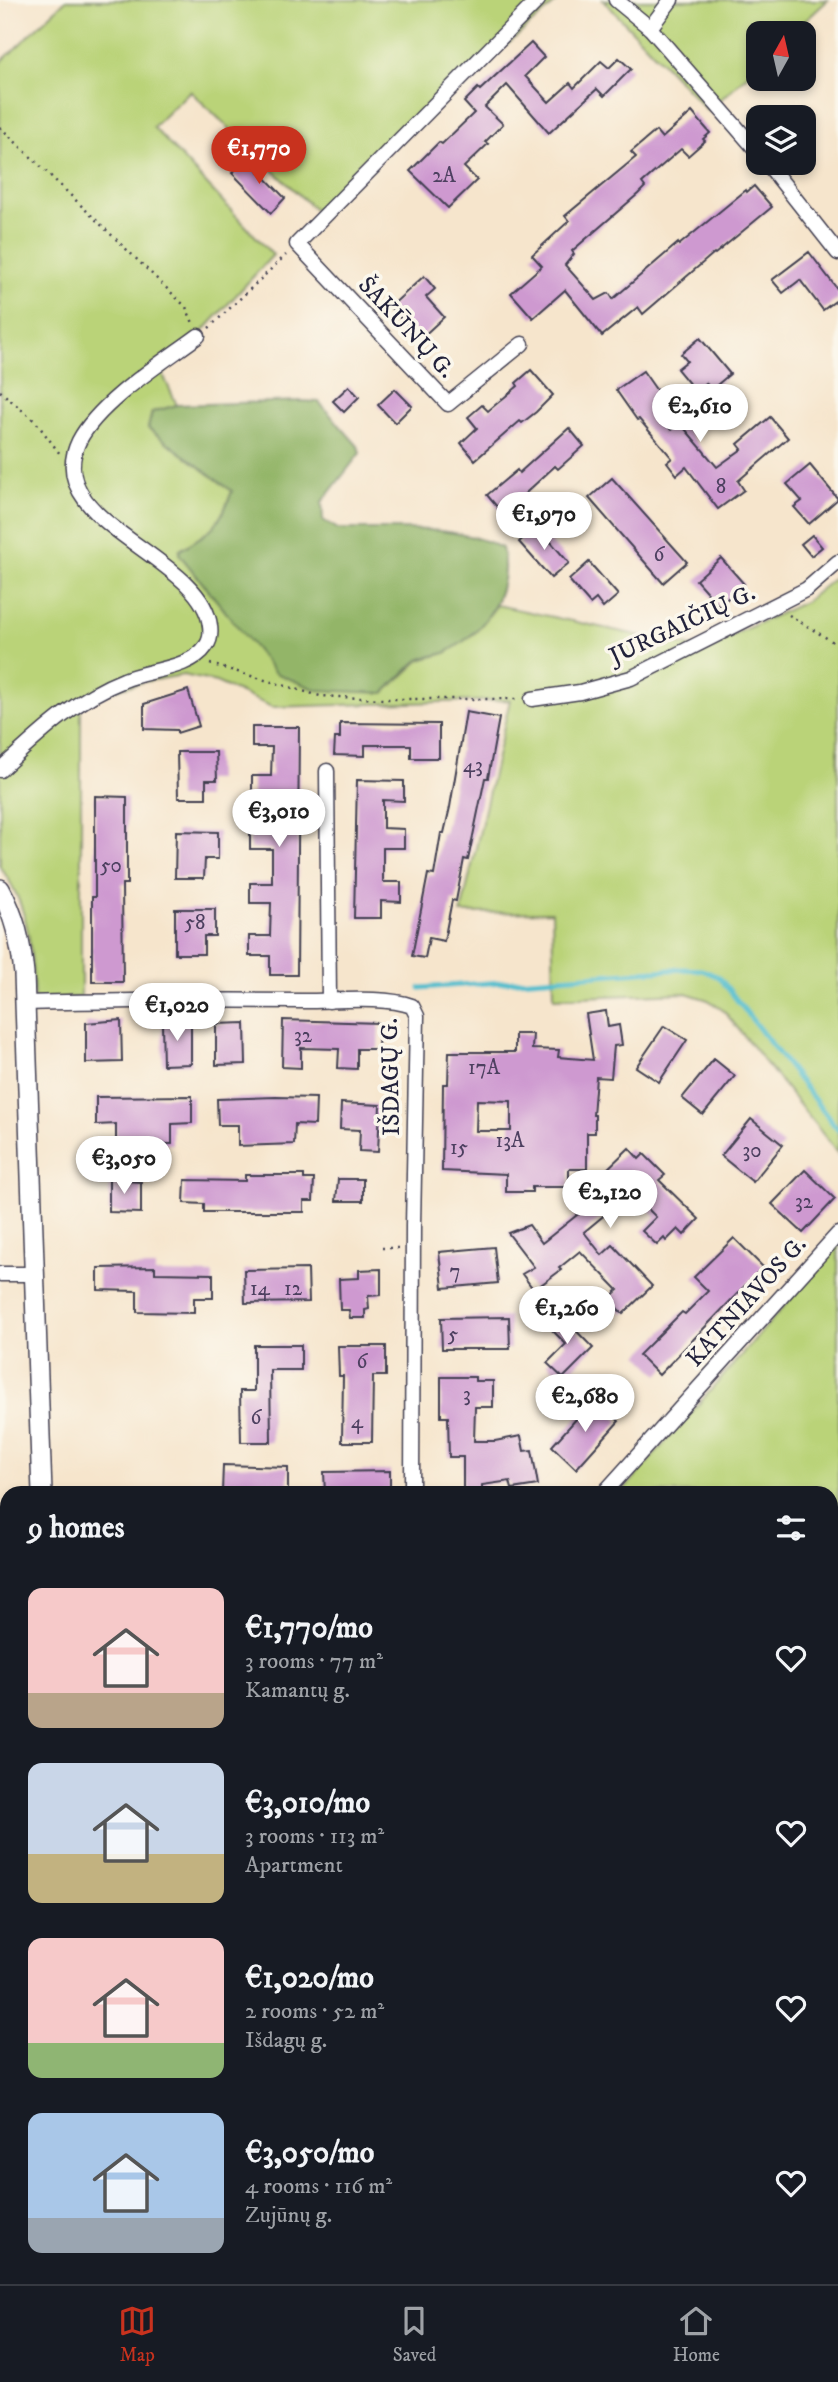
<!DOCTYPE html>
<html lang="en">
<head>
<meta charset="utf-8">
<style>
	:root { --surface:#171b24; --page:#20242c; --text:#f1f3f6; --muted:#9ea1a6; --line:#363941; --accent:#c8321e }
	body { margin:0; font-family:"IM FELL DW Pica",serif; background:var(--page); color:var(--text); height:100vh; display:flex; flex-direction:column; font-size:26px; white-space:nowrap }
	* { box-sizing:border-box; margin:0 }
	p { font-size:23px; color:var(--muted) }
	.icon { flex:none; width:38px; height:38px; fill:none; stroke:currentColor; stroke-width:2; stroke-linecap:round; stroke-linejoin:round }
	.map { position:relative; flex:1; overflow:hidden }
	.panel { position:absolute; left:0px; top:1486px; width:838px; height:800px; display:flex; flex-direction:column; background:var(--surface); border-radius:21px 21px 0 0; box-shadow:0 4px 10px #0003 }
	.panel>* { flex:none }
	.needle { width:46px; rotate:8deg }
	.buttons { position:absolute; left:746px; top:21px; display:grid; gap:14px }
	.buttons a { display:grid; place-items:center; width:70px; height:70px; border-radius:14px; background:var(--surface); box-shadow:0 4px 10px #0003; font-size:35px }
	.price { position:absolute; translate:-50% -60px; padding:0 16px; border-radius:24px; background:#fff; color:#222; font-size:23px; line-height:46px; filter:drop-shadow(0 2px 4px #0008) }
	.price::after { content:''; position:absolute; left:50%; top:42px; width:21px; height:16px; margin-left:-10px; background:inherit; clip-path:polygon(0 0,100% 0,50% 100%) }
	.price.selected { background:var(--accent); color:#fff }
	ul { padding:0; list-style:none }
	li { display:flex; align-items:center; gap:21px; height:175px; padding:0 28px }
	li span { display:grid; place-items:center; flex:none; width:196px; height:140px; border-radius:14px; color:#555 }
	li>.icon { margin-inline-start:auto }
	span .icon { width:84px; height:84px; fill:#fffc; stroke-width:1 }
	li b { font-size:30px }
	h2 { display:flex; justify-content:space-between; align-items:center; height:84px; padding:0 28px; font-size:30px }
	.dock { display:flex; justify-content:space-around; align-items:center; height:98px; border-top:2px solid var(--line); background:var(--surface); font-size:19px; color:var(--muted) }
	.dock a { display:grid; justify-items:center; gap:4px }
	.dock .selected { color:var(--accent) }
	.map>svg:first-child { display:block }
	.green { fill:#bad378; stroke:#6e7a5a; stroke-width:2 }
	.forest { fill:#93b568; stroke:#5a6c52; stroke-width:2 }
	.water { fill:#51bdcd; stroke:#3a7084; stroke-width:2 }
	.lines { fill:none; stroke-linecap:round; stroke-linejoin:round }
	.stream { stroke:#51bdcd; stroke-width:5 }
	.building { fill:#ce99d0; fill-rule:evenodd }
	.minor-casing { stroke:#423f51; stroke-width:17 }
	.secondary-casing { stroke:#423f51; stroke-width:22 }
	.path { stroke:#423f51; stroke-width:2.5; stroke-dasharray:2 5; stroke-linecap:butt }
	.minor { stroke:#fff; stroke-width:14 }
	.secondary { stroke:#fff; stroke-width:19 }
	.labels { text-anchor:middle; stroke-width:7; stroke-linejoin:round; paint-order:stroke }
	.number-label { font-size:21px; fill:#4d4060 }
	.street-label { font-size:24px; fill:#22223b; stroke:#fbf7ec }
</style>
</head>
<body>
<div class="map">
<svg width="838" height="2284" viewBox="0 0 838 2284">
	<rect width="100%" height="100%" fill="#fbf7ec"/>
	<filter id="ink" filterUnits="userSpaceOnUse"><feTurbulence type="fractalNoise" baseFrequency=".0143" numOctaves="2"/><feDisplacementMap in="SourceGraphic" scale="14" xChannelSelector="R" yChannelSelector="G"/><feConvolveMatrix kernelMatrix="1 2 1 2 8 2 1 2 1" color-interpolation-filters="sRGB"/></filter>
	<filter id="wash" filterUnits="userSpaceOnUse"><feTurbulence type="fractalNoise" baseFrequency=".00686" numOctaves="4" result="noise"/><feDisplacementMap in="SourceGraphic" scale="28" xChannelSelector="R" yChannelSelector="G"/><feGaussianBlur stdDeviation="1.57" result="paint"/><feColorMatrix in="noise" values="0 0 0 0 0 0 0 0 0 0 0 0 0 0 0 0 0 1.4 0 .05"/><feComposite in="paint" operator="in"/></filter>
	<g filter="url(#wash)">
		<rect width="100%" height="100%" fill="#f6e5cc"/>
		<g class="green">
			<path d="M66,0H559L315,210L190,91L153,127L273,255L163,375L177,405L152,412L148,428L232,491C219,527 212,531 180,550L384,693L420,660L445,653L476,632L497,605L702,649L805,602L838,575V1153L724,1011L708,1000L686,993L554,998L552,912L461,913L510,700L272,707L216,682L183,675L143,682L108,692L81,707V997L34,1000C32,952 30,906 0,867V63Z"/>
			<path d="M603,0H828L792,33H758V65L708,111Z"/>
			<path d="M838,1244V2180L831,2176V1493H621Z"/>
		</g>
		<g class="forest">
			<path d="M301,401L319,402L358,446L360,453L322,502L323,520L338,529C393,530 452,523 502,548C512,593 485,632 445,653C437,656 427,656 419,660C407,668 395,683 384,693L317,690L275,673L179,554L180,550C211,531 220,527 232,491L148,428L152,412L177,405Z"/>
			<path d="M194,2279L229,2284H84V2279Z"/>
		</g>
		<path class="water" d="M831,2190L838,2194V2241L831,2245Z"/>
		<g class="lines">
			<path class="stream" d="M420,988L683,969L702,970L719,977L838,1130"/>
		</g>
		<g id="blocks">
			<g class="building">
				<path d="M531,43L544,57L525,76L549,102L570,83L574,88L601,61L609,68L619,58L631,69L604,96L597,89L549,133L507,85L485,107L503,124L485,142L488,144L464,167L477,180L448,208L410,171L439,142L442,144L474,113L464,102L478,88L480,90Z"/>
				<path d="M692,112L710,133L703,139L705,141L688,156L681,149L642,183L645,187L638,194L572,251L574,254L565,265L596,300L609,293L613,299L678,243L679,245L746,190L747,192L754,186L772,207L715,254L714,253L643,314L638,307L602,336L565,290L533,318L511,293L542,266L532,255L569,221L565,216L636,157L631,152L656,131L662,138Z"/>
				<path d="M247,159L285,198L271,213L232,173Z"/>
				<path d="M809,252L838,290V299L823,310L800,280L783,293L772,280Z"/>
				<path d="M424,276L435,289L426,297L444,317L420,339L390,307Z"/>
				<path d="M700,338L730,374L711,390L706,383L696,392L677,369L687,361L681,354Z"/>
				<path d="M531,370L553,395L536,412L522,423L520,421L475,460L461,443L477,428L468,417L482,405L488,411L518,386L516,383Z"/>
				<path d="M643,371L664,401L653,409L671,430L680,423L717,467L742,449L738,444L770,417L788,438L738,481L744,490L718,509L686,467L677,475L667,462L672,458L639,419L637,420L616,390Z"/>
				<path d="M349,386L359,397L344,412L333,401Z"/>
				<path d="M395,389L412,406L395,423L378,405Z"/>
				<path d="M569,428L584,446L558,469L555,466L503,514L487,495L517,470L519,473Z"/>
				<path d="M810,465L838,499L809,524L794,507L802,501L787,484Z"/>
				<path d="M612,478L687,562L663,583L589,498Z"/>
				<path d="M537,526L569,563L551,578L519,542Z"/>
				<path d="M812,535L822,547L811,556L801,544Z"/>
				<path d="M721,558L744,584L719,606L696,580Z"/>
				<path d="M589,562L618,595L603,608L596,599L590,604L569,580Z"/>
				<path d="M188,690L199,726L177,733V730L144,729V704Z"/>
				<path d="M466,712L499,718L488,778H485L468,860L464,859L456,901L452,900L444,941L429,938L425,958L412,956L428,874L434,875L441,833H444L450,807Z"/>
				<path d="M340,723L439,724V758H411V745H365V756L334,755L335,738H340Z"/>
				<path d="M252,727H299L297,975H270V956H249V936H270L271,903H250V883H272V849H250V829L272,830V795H252V776H271L272,747H252Z"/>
				<path d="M177,752H216L217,780H206V798H178Z"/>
				<path d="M357,780L404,781V801L383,800V828L404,829V848H383V882H401V902L381,901V918H354Z"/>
				<path d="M95,796L127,797V884H122L123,982H92V897H95Z"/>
				<path d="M176,831L218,832V859H205L204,878H175Z"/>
				<path d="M175,909H215V936H204V954H175Z"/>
				<path d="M606,1011L608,1027L619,1025L622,1045L614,1046L611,1078L596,1077L593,1115H595V1133H587V1169H569V1187H532V1192H506V1174L442,1171L443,1084H448L449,1052H515V1034H533L532,1049L559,1050L558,1057L593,1060L586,1014ZM477,1100L511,1101V1131H476Z"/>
				<path d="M121,1020L122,1062L86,1063V1023Z"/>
				<path d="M283,1020L379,1023L378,1049H357V1069L338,1068L339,1049L301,1048V1068L282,1067Z"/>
				<path d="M191,1022V1064L163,1065L162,1023Z"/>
				<path d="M245,1023L246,1064L216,1065V1024Z"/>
				<path d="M664,1026L687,1040L659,1082L636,1067Z"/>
				<path d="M714,1059L735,1076L703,1115L682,1098Z"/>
				<path d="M192,1096V1123L172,1124V1144L116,1143V1124L96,1125V1097Z"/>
				<path d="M276,1097L316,1098L315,1125L295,1124L294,1144L238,1146V1125H218L217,1099Z"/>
				<path d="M341,1103L380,1105L378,1152L359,1151L360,1130L340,1129Z"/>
				<path d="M751,1119L783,1145L753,1182L721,1156Z"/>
				<path d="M629,1148L639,1159L644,1154L665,1175L659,1180L699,1219L684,1235L678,1229L666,1241L664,1238L657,1245L642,1231L656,1217L633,1194L611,1215L608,1212L584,1232L602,1255L613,1245L652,1286L623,1314L608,1299L618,1290L580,1251L559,1268L561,1270L534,1290L522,1274L534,1267L508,1233L529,1225L542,1243L582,1211L583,1213L613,1186L600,1176Z"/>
				<path d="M805,1170L835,1199L803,1233L772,1204Z"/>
				<path d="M245,1175H304V1179H314L313,1201H304V1212H204V1204L184,1203L185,1180L245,1181Z"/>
				<path d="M109,1176H125V1181L141,1182V1213L109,1212Z"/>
				<path d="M338,1179H363V1201H336Z"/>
				<path d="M734,1238L763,1267L659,1375L639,1355L682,1312L685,1314L708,1291L694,1277Z"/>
				<path d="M494,1247L498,1283L443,1288L439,1252Z"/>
				<path d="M155,1267V1273L213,1274V1298H194V1313L137,1312V1291L98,1290V1268Z"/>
				<path d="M308,1269L309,1302L245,1303L244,1270Z"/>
				<path d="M381,1269V1295L368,1296L369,1309L365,1310V1318H350L349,1310H340L339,1279L359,1278V1270Z"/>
				<path d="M558,1312L593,1348L563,1378L547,1363L566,1344L546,1324Z"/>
				<path d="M509,1317L510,1349H442L441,1318Z"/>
				<path d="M254,1345H301V1370H270L271,1442H241L240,1391H254Z"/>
				<path d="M338,1346H386V1376H373L372,1442H342L343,1376H339Z"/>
				<path d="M441,1377H475V1381H493V1407H475L474,1441H495L521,1436L524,1451L532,1450L538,1485L512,1489L510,1481L482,1485V1491H463V1457H449L448,1417H441Z"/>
				<path d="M594,1399L619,1421L576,1469L552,1446Z"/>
				<path d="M223,1465L288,1467V1493H222Z"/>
				<path d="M390,1471V1493H325L324,1472Z"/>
			</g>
		</g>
	</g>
	<g filter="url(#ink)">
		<use href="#blocks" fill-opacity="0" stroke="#423f51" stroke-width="2"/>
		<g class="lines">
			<defs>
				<g id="minor">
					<path d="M616,0L650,28L758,152"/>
					<path d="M650,28L671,0"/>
					<path d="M767,163L838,253"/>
					<path d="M522,344L448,404L297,244L538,0"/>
					<path d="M532,699L580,692L631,678L807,589L838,562"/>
					<path d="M0,770C38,735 75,699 124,680C147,670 191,669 206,646C210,641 211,633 210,626C202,555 39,523 79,441C99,402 163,362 198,336"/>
					<path d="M327,771L329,1001"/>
					<path d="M26,1003C119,1001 212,1000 305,1001C336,1001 385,996 412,1006L417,1016L413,1226L412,1493"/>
					<path d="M0,1274H36"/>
					<path d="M604,1493L838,1234"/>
					<path d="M0,1537L7,1536"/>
					<path d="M0,2224L7,2225"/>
					<path d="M313,2278L348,2284"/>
					<path d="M571,2284L572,2278"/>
				</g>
				<g id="secondary">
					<path d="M0,889C15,916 21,943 24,974L42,1493"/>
					<path d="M68,2278V2284"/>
				</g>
			</defs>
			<use href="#minor" class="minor-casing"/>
			<use href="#secondary" class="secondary-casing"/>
			<g class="path">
				<path d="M0,127L186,307L193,323"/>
				<path d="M209,328L286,255"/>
				<path d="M0,391L36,422L60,454"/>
				<path d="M789,615L838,645"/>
				<path d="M210,664L320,696L383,699H517"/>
				<path d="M382,1248H399"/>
			</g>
			<use href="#minor" class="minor"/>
			<use href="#secondary" class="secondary"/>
		</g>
	</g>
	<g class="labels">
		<g class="number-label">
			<text x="444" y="182">2A</text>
			<text x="721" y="493">8</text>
			<text x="659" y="561">6</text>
			<text x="473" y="772">43</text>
			<text x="111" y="872">50</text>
			<text x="195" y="929">58</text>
			<text x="303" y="1042">32</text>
			<text x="484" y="1074">17A</text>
			<text x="510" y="1147">13A</text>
			<text x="459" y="1154">15</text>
			<text x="752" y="1157">30</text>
			<text x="804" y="1208">32</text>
			<text x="455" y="1278">7</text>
			<text x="260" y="1295">14</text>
			<text x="293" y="1295">12</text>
			<text x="453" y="1341">5</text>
			<text x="362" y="1368">6</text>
			<text x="467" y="1401">3</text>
			<text x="256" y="1424">6</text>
			<text x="357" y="1428">4</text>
		</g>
		<g class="street-label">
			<text transform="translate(407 327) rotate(47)" y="8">ŠAKŪNŲ G.</text>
			<text transform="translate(682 624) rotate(-25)" y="8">JURGAIČIŲ G.</text>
			<text transform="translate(390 1077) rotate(-91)" y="8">IŠDAGŲ G.</text>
			<text transform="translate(746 1301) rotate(-48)" y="8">KATNIAVOS G.</text>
		</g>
	</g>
</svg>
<div class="buttons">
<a><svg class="needle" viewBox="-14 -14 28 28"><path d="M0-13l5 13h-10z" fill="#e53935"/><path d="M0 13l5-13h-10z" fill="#9ea1a6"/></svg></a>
<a><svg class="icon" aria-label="layers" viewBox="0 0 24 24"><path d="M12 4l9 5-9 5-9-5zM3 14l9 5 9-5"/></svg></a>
</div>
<b class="price selected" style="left:259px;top:186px">€1,770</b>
<b class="price" style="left:700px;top:444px">€2,610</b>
<b class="price" style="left:544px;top:552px">€1,970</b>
<b class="price" style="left:279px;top:849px">€3,010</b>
<b class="price" style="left:177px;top:1043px">€1,020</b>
<b class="price" style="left:124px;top:1196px">€3,050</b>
<b class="price" style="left:610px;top:1230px">€2,120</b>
<b class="price" style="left:567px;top:1346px">€1,260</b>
<b class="price" style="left:585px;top:1434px">€2,680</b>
<section class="panel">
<h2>9 homes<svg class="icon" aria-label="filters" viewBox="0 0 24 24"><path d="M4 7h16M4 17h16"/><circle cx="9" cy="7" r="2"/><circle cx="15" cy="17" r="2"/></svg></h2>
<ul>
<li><span style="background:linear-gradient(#f6c9c9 75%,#b9a48a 0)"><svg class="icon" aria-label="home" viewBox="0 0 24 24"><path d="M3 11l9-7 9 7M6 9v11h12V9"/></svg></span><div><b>€1,770/mo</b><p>3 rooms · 77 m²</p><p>Kamantų g.</p></div><svg class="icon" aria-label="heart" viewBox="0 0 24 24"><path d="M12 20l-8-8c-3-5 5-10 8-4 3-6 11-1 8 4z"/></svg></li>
<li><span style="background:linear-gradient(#c9d6e8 65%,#c2b280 0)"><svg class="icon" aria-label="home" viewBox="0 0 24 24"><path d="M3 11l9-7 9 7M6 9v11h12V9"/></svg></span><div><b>€3,010/mo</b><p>3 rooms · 113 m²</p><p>Apartment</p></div><svg class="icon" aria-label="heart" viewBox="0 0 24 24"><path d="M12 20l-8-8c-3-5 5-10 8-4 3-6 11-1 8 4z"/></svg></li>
<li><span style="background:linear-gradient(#f6c9c9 75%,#8fb573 0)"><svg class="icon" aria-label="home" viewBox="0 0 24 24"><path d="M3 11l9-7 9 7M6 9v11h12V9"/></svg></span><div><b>€1,020/mo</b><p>2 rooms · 52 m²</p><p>Išdagų g.</p></div><svg class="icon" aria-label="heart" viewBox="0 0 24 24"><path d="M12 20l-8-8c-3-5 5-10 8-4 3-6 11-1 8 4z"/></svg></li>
<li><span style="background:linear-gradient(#a9c7e8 75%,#9aa5b1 0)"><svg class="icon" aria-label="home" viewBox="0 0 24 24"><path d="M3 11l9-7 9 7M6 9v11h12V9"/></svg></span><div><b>€3,050/mo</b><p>4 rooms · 116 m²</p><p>Zujūnų g.</p></div><svg class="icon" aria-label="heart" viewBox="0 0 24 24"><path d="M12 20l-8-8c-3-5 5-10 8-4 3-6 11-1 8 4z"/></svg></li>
</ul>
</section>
</div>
<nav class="dock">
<a class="selected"><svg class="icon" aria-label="map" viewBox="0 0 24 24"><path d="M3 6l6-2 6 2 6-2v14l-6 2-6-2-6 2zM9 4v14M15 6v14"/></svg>Map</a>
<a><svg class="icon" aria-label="saved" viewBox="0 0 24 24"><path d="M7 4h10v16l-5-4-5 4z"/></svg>Saved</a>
<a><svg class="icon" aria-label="home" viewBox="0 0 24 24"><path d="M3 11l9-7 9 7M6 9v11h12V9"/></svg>Home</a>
</nav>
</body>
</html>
